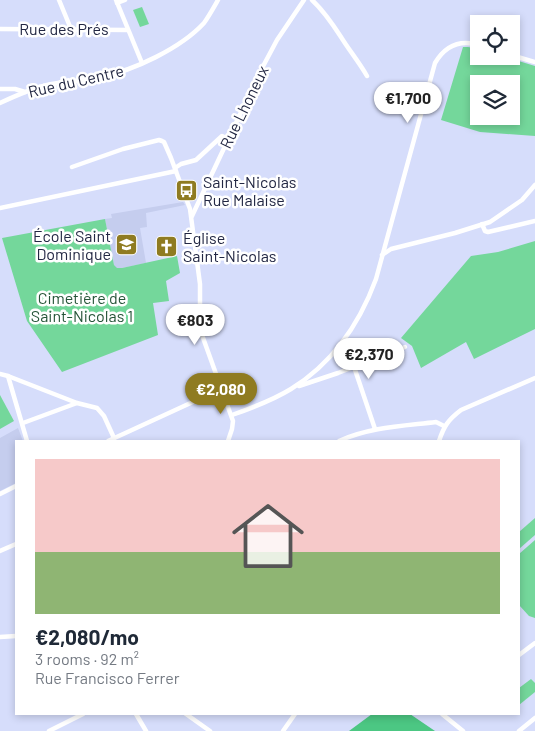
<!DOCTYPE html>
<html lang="en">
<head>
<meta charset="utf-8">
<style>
	:root { --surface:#fff; --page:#f6f6f7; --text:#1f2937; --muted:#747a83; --accent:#8f7b21 }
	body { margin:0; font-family:Barlow,sans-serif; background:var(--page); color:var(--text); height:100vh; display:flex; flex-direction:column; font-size:19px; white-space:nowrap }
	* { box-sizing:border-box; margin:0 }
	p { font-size:16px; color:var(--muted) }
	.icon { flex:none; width:28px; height:28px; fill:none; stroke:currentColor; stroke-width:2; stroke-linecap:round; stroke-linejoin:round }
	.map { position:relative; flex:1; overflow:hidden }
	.side { position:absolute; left:15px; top:440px; width:505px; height:275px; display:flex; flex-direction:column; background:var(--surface); border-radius:0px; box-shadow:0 2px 8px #0003 }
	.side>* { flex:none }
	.fabs { position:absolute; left:470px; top:15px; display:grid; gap:10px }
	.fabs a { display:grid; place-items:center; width:50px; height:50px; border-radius:0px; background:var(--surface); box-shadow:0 2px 8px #0003; font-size:25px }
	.price { position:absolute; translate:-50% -42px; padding:0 11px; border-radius:18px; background:#fff; color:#222; font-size:16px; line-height:32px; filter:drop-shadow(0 1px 2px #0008) }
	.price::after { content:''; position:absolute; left:50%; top:30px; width:15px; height:11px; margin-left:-8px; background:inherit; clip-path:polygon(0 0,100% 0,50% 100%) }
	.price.current { background:var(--accent); color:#fff }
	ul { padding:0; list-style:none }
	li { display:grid; align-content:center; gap:10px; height:265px; padding:0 20px }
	li span { display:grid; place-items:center; height:155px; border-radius:0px; color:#555 }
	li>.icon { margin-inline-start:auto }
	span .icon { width:90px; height:90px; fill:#fffc; stroke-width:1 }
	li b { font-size:21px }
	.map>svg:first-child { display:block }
	.built { fill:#c5cdee }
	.green { fill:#74d79b; fill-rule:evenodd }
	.forest { fill:#4cc783 }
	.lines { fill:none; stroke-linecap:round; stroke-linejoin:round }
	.minor { stroke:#fff; stroke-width:4.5 }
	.labels { text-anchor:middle; stroke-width:5; stroke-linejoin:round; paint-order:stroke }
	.street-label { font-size:16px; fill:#222743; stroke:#fff }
	.poi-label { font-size:16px; fill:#222743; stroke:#fff; text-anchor:start }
	.park-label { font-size:16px; fill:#255438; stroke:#fff }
</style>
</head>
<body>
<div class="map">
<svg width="535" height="731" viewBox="0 0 535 731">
	<rect width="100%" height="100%" fill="#d6ddfb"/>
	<g class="built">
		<path d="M183,202L185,205L146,213L147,227L140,228L146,263L122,268L117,269L114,265L105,219L112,218L111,214Z"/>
		<path d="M18,428L23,441H16V483L0,491V438Z"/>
	</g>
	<g class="green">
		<path d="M142,7L149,24L140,27L133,10Z"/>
		<path d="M463,47H468L479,49V56H502L535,66V136L480,132L441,120ZM479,84H511V116H479Z"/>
		<path d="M105,219L114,265L117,268H122L177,256L180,273L166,281L169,301L153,303L158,335L62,372L27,321L2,238Z"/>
		<path d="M535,241V329L474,359L466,342L421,368L412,346L401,338L471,256L498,252Z"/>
		<path d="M0,395L14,421L0,429Z"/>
		<path d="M535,518V535L519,549V532Z"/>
		<path d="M535,540V618L529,616L519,605V554Z"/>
		<path d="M531,679L535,683V692L519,705V688Z"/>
	</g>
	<path class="forest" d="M372,714H410L435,731H349Z"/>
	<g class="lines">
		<g class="minor">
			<path d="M59,0L71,29"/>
			<path d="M116,0L142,63"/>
			<path d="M312,0C324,11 332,23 341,37C349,50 359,62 367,76"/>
			<path d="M117,3L125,0"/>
			<path d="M0,29L128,30"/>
			<path d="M511,55L535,62"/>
			<path d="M0,89H15L25,92"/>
			<path d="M0,103C15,96 30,89 47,85C64,81 82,81 100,77C133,71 181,48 204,23C209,16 214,7 218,0"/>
			<path d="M72,167L123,149L159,140L162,141L164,142L171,158L190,209L200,284V323L202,335L233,421L232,429L228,441"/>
			<path d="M175,168L181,164L196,160L222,136L228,139"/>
			<path d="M0,208L176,171"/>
			<path d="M192,216L260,72L277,40L304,0"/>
			<path d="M482,224L485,231L488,232L535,221"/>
			<path d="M382,255L391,249L455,233L490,222L522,200L535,185"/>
			<path d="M343,341L348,349L375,429"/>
			<path d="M0,374L8,376L27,441"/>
			<path d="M8,376L77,403L97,408L104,416L114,438"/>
			<path d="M299,386L338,373L405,347"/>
			<path d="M232,415C252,408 273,400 291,389C333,363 359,325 376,279L435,63C445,46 459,39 479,45"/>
			<path d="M23,423L77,403"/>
			<path d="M108,441L221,389"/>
			<path d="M339,441C370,427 403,426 436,422L444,426"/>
			<path d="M439,441C444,426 448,420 461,410L535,378"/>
			<path d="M0,494L16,486"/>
			<path d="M0,551L16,544"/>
			<path d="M0,637L16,636"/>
			<path d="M519,655L535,643"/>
			<path d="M136,714L146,731"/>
			<path d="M186,714L210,731"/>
			<path d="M442,714L463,731"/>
			<path d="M49,731L83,714"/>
			<path d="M283,731L295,714"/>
			<path d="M519,731L535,718"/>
		</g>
	</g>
	<defs>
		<symbol id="bus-square" viewBox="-11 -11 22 22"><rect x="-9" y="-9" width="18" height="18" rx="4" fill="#8f7b21" stroke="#fff"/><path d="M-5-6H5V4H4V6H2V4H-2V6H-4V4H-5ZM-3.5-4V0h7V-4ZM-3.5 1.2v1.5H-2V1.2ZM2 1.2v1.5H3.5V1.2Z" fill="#fff"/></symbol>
		<symbol id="school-square" viewBox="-11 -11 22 22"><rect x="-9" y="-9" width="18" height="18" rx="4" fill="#8f7b21" stroke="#fff"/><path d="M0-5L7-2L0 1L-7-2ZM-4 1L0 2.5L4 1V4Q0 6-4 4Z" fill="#fff"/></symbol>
		<symbol id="church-square" viewBox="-11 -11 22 22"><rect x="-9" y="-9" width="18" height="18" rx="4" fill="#8f7b21" stroke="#fff"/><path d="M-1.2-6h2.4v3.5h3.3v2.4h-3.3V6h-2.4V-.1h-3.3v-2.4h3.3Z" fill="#fff"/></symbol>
	</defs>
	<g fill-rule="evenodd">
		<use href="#bus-square" x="174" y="178" width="25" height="25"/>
		<use href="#school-square" x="114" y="232" width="25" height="25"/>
		<use href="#church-square" x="154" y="234" width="25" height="25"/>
	</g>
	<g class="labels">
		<g class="street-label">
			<text x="64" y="35">Rue des Prés</text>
			<text transform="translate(76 81) rotate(-13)" y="6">Rue du Centre</text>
			<text transform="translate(244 107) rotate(-64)" y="6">Rue Lhoneux</text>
		</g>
		<g class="poi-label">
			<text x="203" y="188">Saint-Nicolas<tspan x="203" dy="18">Rue Malaise</tspan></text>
			<text x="111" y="242" text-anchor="end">École Saint<tspan x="111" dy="18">Dominique</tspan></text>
			<text x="183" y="244">Église<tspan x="183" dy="18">Saint-Nicolas</tspan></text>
		</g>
		<g class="park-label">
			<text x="82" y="304">Cimetière de<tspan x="82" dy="18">Saint-Nicolas 1</tspan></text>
		</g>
	</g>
</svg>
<div class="fabs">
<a><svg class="icon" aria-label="locate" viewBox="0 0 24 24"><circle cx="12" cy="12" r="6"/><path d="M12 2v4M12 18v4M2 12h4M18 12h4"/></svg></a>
<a><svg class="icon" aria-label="layers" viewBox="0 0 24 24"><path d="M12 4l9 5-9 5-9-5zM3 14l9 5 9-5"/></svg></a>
</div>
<b class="price" style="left:408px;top:124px">€1,700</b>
<b class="price" style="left:195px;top:346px">€803</b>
<b class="price" style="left:369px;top:380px">€2,370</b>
<b class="price current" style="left:221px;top:415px">€2,080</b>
<section class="side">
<ul>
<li><span style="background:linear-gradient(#f6c9c9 60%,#8fb573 0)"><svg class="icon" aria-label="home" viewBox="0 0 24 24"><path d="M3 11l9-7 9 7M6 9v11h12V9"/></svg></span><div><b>€2,080/mo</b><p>3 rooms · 92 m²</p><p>Rue Francisco Ferrer</p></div></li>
</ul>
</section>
</div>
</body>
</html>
